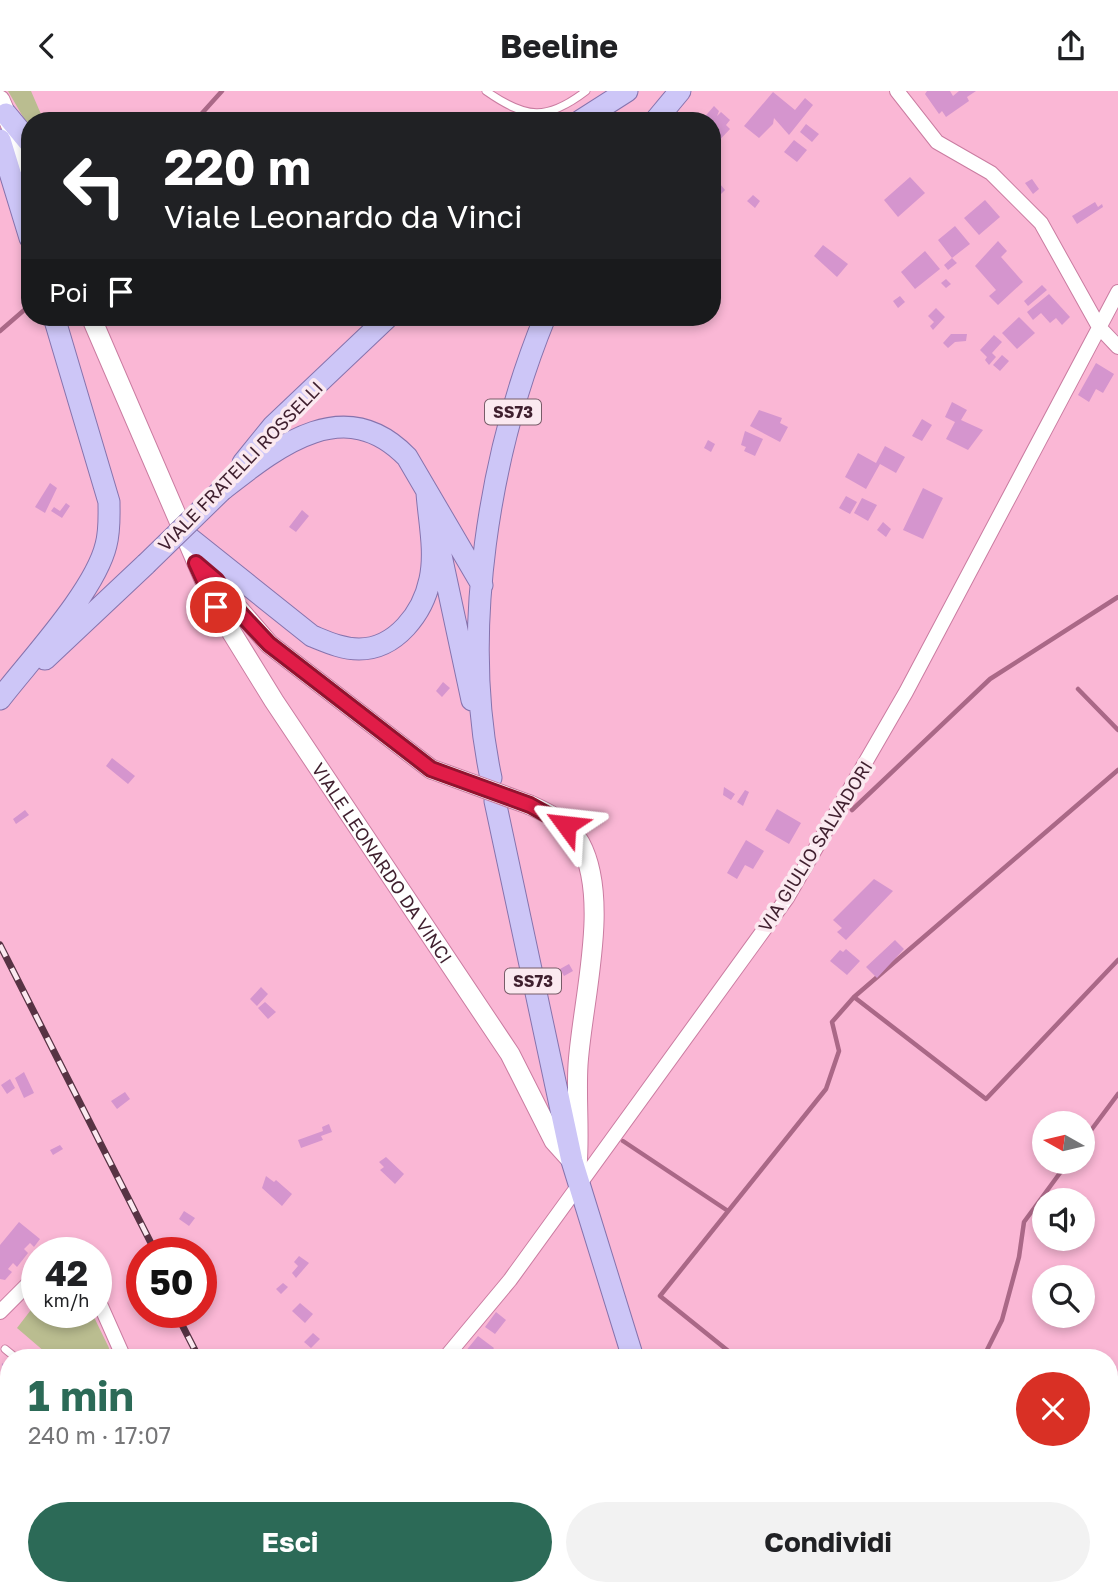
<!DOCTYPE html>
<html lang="it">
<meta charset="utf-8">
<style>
:root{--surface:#fff;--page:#f2f2f2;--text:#202124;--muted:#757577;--accent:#2c6a57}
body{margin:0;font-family:"Golos Text",sans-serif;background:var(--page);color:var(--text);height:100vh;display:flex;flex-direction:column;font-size:26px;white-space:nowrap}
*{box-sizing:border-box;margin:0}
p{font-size:23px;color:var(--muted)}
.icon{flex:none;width:38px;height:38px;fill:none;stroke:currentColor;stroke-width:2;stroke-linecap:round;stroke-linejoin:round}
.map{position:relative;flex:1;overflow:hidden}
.sheet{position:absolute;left:0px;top:1258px;width:1118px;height:247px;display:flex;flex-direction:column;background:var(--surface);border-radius:28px 28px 0 0;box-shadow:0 4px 10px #0003}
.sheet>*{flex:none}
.guide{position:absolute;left:21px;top:21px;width:700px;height:214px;border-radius:28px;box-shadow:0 4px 10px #0003;background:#202124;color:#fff;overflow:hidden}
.needle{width:46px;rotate:278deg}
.tools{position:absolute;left:1032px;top:1020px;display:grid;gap:14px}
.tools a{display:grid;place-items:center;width:63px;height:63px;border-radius:50%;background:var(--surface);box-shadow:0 4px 10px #0003;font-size:35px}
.speed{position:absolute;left:21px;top:1146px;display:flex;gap:14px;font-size:35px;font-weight:700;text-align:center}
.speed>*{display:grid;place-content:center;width:91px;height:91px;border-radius:50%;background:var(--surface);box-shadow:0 4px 10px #0003;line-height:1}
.speed small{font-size:18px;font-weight:400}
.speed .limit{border:10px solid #d22;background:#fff;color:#111}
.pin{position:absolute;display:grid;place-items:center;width:60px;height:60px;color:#fff;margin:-30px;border:4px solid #fff;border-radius:50%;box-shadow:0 2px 7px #0007}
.me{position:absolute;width:77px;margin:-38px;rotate:300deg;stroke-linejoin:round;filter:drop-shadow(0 0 5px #0008)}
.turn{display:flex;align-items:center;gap:24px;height:147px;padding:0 28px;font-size:32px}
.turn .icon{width:91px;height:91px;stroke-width:2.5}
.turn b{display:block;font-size:49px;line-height:60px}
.then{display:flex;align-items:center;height:66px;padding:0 28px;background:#0003;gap:14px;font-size:26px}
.round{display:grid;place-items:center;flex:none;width:74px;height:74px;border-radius:37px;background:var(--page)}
.summary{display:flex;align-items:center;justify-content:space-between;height:119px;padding:0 28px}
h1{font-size:42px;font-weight:700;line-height:52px;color:var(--accent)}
.button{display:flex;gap:14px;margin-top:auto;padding:14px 28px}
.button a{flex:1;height:80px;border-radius:42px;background:var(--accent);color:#fff;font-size:28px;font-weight:700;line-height:80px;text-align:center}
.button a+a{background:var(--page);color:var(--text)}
header{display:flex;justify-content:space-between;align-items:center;height:91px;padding:0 28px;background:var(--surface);font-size:32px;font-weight:700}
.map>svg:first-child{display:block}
.green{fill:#babd90}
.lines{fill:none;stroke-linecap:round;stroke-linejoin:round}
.stream{stroke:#aa6887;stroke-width:4.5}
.building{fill:#d595ce}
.lane-casing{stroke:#ca7ca1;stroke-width:9}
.street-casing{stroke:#ca7ca1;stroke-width:16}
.secondary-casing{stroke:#ca7ca1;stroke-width:21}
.primary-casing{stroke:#8673ad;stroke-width:23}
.lane{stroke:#fff;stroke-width:7}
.street{stroke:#fff;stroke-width:14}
.secondary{stroke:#fff;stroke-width:19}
.primary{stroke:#cdc6f7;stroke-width:21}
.rail-casing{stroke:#573344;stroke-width:7}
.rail{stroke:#fbe9f0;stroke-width:4.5;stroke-dasharray:13;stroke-linecap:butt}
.secondary-bridge-casing{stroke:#ca7ca1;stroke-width:21;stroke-linecap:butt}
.primary-bridge-casing{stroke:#8673ad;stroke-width:23;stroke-linecap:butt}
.secondary-bridge{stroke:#fff;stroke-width:19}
.primary-bridge{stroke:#cdc6f7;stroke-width:21}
.route-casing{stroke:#92132f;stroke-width:18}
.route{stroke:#e11d48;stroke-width:12}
.labels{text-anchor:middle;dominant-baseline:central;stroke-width:7;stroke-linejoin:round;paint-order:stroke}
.shield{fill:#fbe9f0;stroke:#775c68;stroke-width:2}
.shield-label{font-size:16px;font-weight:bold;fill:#3f1f2e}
.street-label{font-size:18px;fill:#3f1f2e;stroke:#fbe9f0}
</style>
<header><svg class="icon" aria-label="back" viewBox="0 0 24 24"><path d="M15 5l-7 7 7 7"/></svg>Beeline<svg class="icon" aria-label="share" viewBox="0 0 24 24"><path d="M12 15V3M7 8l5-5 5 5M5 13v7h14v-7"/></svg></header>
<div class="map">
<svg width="1118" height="1504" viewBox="0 0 1118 1504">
<rect width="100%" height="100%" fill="#fab7d5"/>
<path class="green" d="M8,0H31L44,30H30V38Z
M37,1211V1222H92L109,1257V1267H52L17,1237Z"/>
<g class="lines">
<path class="stream" d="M195,30L222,0
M0,240L30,214
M1078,598L1118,639
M852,719L990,588L1118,506
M854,906L986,1008L1118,869
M623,1050L728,1120
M1083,1050L1118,1003
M737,1267L660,1205L826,998L839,960L832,931L854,906L1118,679
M983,1267L1002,1229L1019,1166L1024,1131L1068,1071
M810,1496L819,1504
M859,1504L865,1496"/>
</g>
<path class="building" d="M927,0H950L953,5L959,0H976L967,6L969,10L946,26L942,20L939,23L925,3Z
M773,1L795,19L805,7L813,14L789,44L774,27L773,33L759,47L744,35Z
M714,15L719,20L717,25L721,21L730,29L726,34L730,38L712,57V30H701Z
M806,33L819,43L812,51L800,41Z
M794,49L807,59L797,71L784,61Z
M910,86L925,102L898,126L884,109Z
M1032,88L1039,98L1033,103L1025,92Z
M720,93L725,99L718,106L712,99Z
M753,104L760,110L755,117L747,110Z
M985,109L1000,126L979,144L964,127Z
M1095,111L1098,116L1102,113L1103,116L1077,133L1072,125Z
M955,135L970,153L952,167L938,149Z
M998,150L1007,160L1001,166L1023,191L998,214L989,205L996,199L975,175Z
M823,154L848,173L837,186L814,165Z
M925,160L940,178L915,198L901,181Z
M952,167L957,172L948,179L944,174Z
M946,188L951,193L946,197L941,192Z
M1042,194L1047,199L1028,215L1024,210Z
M1049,203L1070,226L1062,234L1056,227L1050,232L1041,222L1033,229L1027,221Z
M900,205L905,211L898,217L893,210Z
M936,217L945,226L933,239L930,235L934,231L928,225Z
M1019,226L1035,242L1017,258L1002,242Z
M951,243H967L966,250L955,251L948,257L943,252Z
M994,244L1002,251L992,262L996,266L989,274L985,269L987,266L980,259Z
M1002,264L1009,270L1000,280L993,274Z
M1096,272L1114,283L1103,302L1096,298L1089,311L1078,304Z
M952,311L967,319L961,329L983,339L968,359L946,348L955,331L945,326Z
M759,319L782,327L780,332L788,336L780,351L750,335Z
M922,328L932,334L922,350L912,345Z
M745,340L763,348L755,365L744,360L746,356L741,354Z
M708,349L715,353L711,361L704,357Z
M885,355L905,366L896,382L880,373L866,398L845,386L858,362L876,372Z
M50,392L57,397L45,422L35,416Z
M923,397L943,407L923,448L903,439Z
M846,405L857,411L850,423L839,417Z
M862,407L877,414L868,430L854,422Z
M66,412L70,415L62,427L51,420L54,416L60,420Z
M302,419L309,425L296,441L289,436Z
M883,431L891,438L886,446L877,439Z
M443,591L450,597L442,606L436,600Z
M112,667L135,685L128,693L106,675Z
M724,696L735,703L731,709L723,704Z
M745,699L749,701L743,715L737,711Z
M777,718L801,732L789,753L765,739Z
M25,719L29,724L16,733L13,728Z
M746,749L764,760L753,778L745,774L737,788L727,782Z
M874,788L893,800L846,849L837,841L842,837L833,829Z
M895,849L904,858L877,887L866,876Z
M846,858L860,870L847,884L830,870L840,859L843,861Z
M569,873L573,880L564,885L560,878Z
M261,896L268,903L257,915L250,908Z
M265,911L276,921L268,928L258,917Z
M24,981L34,1002L24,1007L15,987Z
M10,988L15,997L7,1003L1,994Z
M125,1001L130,1008L117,1018L111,1010Z
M329,1033L332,1041L321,1045L323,1049L301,1057L298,1049L323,1040L322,1036Z
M60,1054L63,1058L53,1064L50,1059Z
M386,1066L404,1083L395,1093L380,1079L384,1076L379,1071Z
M266,1085L274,1091L276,1089L292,1103L282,1115L262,1097Z
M184,1120L195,1127L189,1135L179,1128Z
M19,1131L40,1148L34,1156L30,1152L24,1158L28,1162L17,1176L13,1172L8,1178L12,1181L5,1189L0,1188V1154Z
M299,1165L309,1172L296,1187L292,1182L298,1175L294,1171Z
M283,1192L288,1196L281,1203L276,1198Z
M300,1212L313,1223L305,1232L292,1220Z
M496,1221L506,1229L495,1243L485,1236Z
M313,1242L320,1248L311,1257L304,1251Z
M478,1245L494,1257L486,1267H460Z
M2,1272L9,1277V1289L2,1298L9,1304V1334L0,1326Z
M0,1354L9,1361V1373L0,1384Z
M0,1466L9,1474V1486L0,1495Z
M151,1496H180L173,1504H159Z
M34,1497L42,1504H28Z"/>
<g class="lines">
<defs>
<path id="lane" d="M486,0C526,28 547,30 586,0
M5,1258L16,1267
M756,1504L765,1496"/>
<path id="street" d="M897,0L937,51L991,82L1041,132L1099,236L1118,256
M96,1204L124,1267
M0,1221L37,1184
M445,1267L510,1189L787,807L906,601L1118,201
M0,1418L9,1408
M248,1496L252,1504
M103,1504L110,1496
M271,1504L277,1496"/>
<g id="secondary">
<path d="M0,9L30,80"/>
<path id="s1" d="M91,226L216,516L274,610L510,963L554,1050L572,1070"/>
<path d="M205,479L269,553L431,678"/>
<path d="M530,714C548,722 570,733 580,752C611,809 582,910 578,974C576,1008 580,1042 577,1076"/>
</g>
<path id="primary" d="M6,23L30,52
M580,30L627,0
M655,30L680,0
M0,49L30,147
M243,372L273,335L388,226
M222,399C277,356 344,301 407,366L482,494
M183,442L312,545C327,551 342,558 359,558C396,558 423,522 430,488C436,461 429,430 427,402
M439,455L472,609
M45,568L146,473
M0,608C30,569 95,500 106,454C110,439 109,425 109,411L54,226
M491,687C460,541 489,363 545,226
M495,710L572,1070L633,1267
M716,1496L719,1504"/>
</defs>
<use href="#lane" class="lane-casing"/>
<use href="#street" class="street-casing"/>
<use href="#secondary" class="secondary-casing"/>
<use href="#primary" class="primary-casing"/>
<use href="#lane" class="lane"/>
<use href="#street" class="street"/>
<use href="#secondary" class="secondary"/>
<use href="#primary" class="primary"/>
<defs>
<path id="rail" d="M0,854L156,1162
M176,1222L199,1267
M315,1496L319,1504"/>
</defs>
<use href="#rail" class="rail-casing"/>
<use href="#rail" class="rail"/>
<defs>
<path id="secondary-bridge" d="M431,678L530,714"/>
<path id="primary-bridge" d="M146,473L222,399"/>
</defs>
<use href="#secondary-bridge" class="secondary-bridge-casing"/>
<use href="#primary-bridge" class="primary-bridge-casing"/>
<use href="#secondary-bridge" class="secondary-bridge"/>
<use href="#primary-bridge" class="primary-bridge"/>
</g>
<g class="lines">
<defs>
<path id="route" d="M216,516L196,472L216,489L240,522L269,553L431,678L530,714L566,734"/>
</defs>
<use href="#route" class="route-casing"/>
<use href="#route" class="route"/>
</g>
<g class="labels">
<g class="shield">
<rect x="485" y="308.5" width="56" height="25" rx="5"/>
<rect x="505" y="877.5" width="56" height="25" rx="5"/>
</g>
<g class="shield-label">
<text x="513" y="321">SS73</text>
<text x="533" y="890">SS73</text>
</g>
<g class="street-label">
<text transform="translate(240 375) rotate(-46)">VIALE FRATELLI ROSSELLI</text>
<text transform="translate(815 755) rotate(-58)">VIA GIULIO SALVADORI</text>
<text stroke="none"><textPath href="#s1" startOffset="621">VIALE LEONARDO DA VINCI</textPath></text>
</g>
</g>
</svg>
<div class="tools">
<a><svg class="needle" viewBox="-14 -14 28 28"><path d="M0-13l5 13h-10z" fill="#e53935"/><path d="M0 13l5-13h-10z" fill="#757577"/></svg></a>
<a><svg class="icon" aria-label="sound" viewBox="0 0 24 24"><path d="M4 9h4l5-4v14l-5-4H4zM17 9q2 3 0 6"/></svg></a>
<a><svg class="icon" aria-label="search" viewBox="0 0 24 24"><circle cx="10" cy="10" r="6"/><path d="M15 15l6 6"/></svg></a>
</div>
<div class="speed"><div>42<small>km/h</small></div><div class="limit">50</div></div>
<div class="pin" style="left:216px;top:516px;background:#d93025"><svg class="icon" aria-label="arrive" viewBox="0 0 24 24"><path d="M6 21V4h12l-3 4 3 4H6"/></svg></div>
<svg class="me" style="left:566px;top:734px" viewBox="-20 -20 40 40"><path d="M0-17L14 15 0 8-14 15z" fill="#e11d48" stroke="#fff" stroke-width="4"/></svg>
<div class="guide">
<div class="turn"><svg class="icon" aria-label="left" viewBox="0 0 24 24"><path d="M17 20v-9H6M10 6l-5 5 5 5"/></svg><div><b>220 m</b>Viale Leonardo da Vinci</div></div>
<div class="then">Poi<svg class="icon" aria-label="arrive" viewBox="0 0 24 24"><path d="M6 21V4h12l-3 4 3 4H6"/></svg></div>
</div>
<section class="sheet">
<div class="summary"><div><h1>1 min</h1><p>240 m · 17:07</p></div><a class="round" style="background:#d93025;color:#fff"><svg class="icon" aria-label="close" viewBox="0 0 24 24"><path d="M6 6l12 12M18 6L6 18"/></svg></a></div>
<div class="button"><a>Esci</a><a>Condividi</a></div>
</section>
</div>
